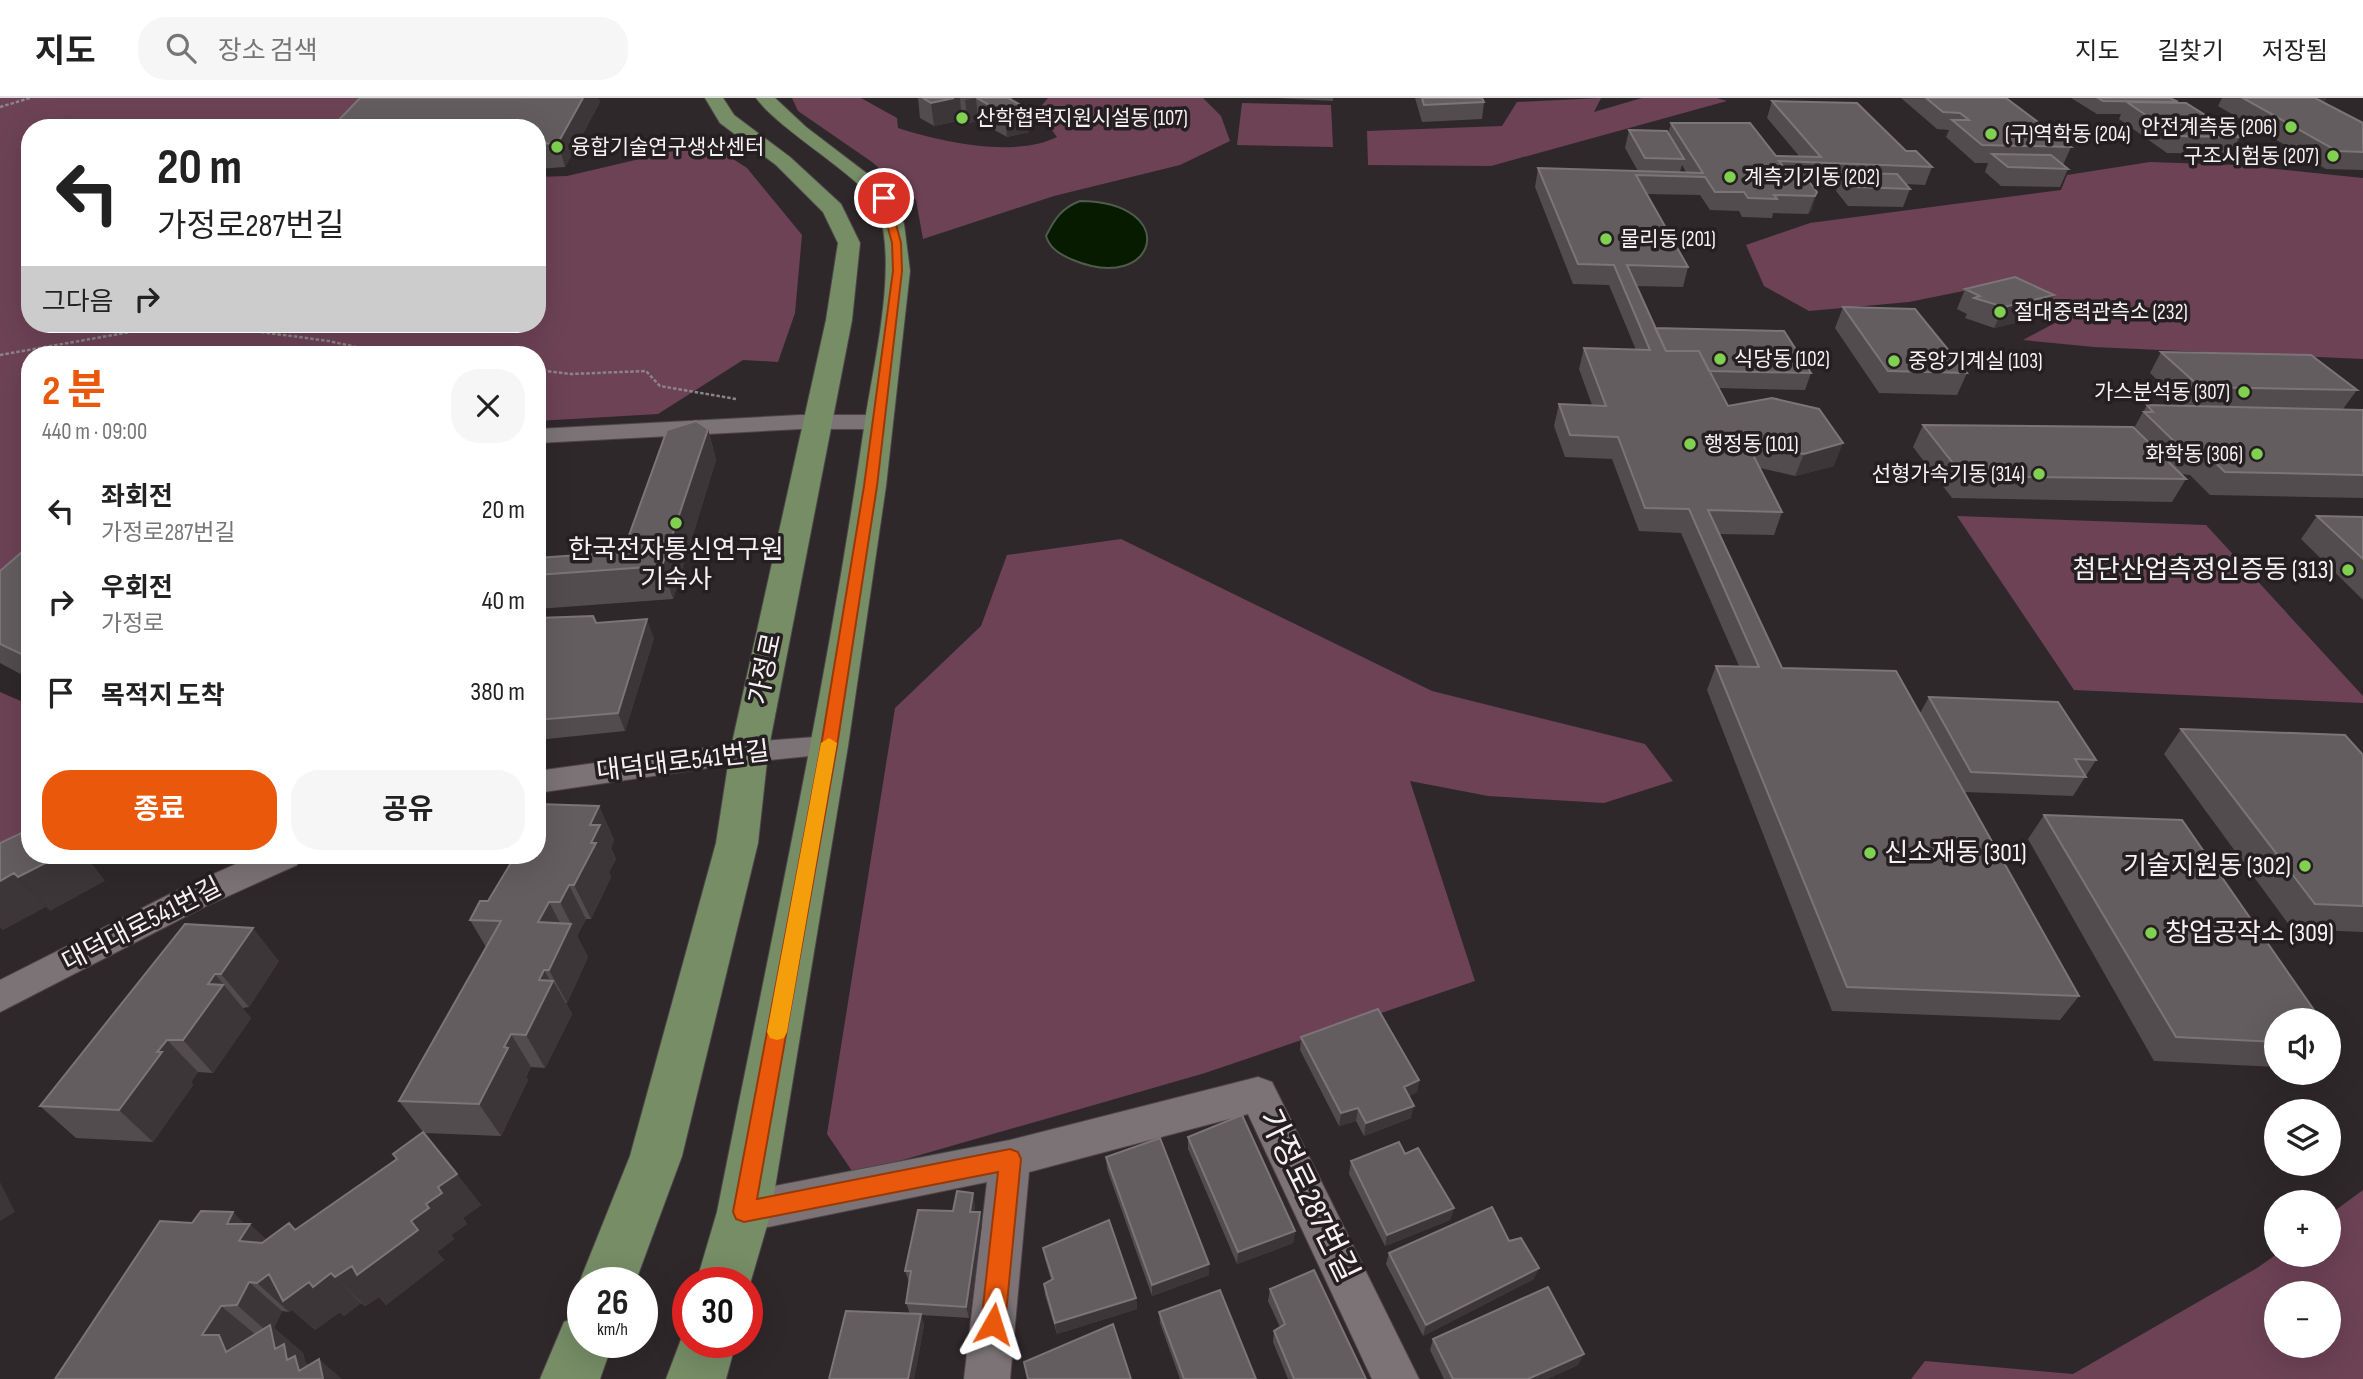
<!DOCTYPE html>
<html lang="ko">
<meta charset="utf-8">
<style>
:root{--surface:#fff;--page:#f6f6f6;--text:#222;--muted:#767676;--line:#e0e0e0;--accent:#ea580c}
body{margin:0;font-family:"Sofia Sans Condensed","Noto Sans KR",sans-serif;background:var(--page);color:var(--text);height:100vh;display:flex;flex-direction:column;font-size:26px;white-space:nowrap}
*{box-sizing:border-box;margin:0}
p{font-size:23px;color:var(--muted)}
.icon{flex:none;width:38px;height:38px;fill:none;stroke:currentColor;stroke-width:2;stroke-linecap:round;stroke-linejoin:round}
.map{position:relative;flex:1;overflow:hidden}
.panel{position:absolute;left:21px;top:248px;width:525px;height:518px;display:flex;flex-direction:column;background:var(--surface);border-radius:28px;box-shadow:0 7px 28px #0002}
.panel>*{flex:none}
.banner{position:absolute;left:21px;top:21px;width:525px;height:214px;border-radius:28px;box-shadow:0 7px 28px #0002;background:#fff;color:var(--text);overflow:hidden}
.fabs{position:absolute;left:2264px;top:910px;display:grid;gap:14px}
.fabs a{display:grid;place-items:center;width:77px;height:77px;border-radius:50%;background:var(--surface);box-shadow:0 7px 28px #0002;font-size:35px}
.speed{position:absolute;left:567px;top:1169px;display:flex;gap:14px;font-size:35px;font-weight:700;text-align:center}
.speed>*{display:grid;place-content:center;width:91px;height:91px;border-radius:50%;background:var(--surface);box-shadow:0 7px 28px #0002;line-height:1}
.speed small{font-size:18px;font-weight:400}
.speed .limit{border:10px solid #d22;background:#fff;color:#111}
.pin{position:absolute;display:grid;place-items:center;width:60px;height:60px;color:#fff;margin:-30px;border:4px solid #fff;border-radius:50%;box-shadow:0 2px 7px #0007}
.me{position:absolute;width:77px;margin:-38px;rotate:6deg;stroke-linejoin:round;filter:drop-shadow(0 0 5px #0008)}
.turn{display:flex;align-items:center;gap:24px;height:147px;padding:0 21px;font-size:32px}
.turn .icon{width:91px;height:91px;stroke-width:2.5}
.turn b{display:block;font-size:49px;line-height:60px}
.then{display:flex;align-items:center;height:66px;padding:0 21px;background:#0003;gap:14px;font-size:26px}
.round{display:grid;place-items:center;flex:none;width:74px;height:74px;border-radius:28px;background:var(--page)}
.head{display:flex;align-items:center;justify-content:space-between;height:119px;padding:0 21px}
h1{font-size:42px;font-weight:700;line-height:52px;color:var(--accent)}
.cta{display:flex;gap:14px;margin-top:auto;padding:14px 21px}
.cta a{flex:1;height:80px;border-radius:28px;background:var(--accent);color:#fff;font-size:28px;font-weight:700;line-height:80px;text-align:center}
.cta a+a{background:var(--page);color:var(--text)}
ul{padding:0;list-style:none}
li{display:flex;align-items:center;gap:21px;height:91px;padding:0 21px}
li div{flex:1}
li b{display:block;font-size:26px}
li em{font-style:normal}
header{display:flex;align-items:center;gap:42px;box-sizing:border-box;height:98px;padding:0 35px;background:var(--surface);border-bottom:2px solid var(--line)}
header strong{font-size:33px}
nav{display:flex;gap:38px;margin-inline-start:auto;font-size:24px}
.search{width:490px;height:63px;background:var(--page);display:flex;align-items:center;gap:18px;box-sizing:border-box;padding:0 24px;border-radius:28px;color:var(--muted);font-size:26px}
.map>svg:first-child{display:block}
.green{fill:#6d4255;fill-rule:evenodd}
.water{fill:#071b00;stroke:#4f5c49;stroke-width:2}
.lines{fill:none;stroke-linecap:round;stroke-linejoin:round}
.minor-casing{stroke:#4d474a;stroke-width:2}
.primary-casing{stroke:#4d474a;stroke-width:2}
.path{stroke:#8b8588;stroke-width:2.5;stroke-dasharray:3.5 2;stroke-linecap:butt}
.minor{fill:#7b7376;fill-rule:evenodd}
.primary{fill:#768d66;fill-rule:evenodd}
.wall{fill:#524c4e;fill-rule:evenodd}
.shaded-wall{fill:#3d3638}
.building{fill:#645d5f;stroke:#7b7577;stroke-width:2}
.route{fill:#ea580c;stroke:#983908;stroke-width:2}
.slow{fill:#f59e0b}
.poi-dot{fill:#80d051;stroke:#251f21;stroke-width:2.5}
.labels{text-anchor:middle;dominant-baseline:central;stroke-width:7;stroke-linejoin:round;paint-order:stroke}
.far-poi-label{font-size:21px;fill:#f6f2f4;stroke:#251f21;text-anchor:start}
.poi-label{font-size:26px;fill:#f6f2f4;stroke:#251f21;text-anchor:end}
.street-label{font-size:26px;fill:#f6f2f4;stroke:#251f21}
.near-street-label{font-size:32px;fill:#f6f2f4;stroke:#251f21}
</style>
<header>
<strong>지도</strong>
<div class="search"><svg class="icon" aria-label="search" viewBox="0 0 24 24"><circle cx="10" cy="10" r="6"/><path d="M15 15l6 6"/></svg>장소 검색</div>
<nav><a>지도</a><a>길찾기</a><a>저장됨</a></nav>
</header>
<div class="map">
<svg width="2363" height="1281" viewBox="0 0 2363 1281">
<rect width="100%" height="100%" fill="#2f282b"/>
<path class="green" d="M0,0H383L354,30H30V226H537V79L567,78L708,45L747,70L802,137L795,215L778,264L743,262L658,316L537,323V257H30V472L0,499Z
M792,0H861L897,20L898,30C941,44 1015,60 1057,39L1037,13L1048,0H1203L1221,18L1230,43L1180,67L1054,98L923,141L916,102L872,64L798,13Z
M1601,0L1594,14L1642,0H1717L1727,3L1491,68L1368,67L1367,33L1502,28L1517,4Z
M1242,5L1331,7L1333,49L1237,47Z
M2150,64L2236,67L2363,80V261L2094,249L2023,242L2066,219L1998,186L1909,204L1809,213L1764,188L1746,147L1810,125L2061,92L2067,77Z
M1957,418L2206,427L2363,598V605L2074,592Z
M1121,441L1432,593L1645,646L1673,683L1604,705L1488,698L1410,683L1475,883L1205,975L854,1076L827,1036L895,610L981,528L1007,457Z
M0,594L30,607V758L42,762L0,784Z
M2363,1092V1281H1911L1925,1263L2073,1276L2257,1170L2277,1156L2329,1157V1117ZM2329,1195V1248H2277V1195Z"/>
<path class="water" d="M1080,103C1182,104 1158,197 1073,162C1061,157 1050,151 1046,138C1055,120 1062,110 1080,103Z"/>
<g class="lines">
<defs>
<path id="minor" d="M800,317H877L888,324L877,331H800L537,345V331Z
M829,638L840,641L844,648L840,655L749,664L537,695V673L749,644Z
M254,758H301L297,767L206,808L0,914V882L182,790Z
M1258,979L1272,984L1419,1281H1372L1248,1016L1029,1074L1010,1281H964L987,1084L744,1134L729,1128L723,1114L729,1100L744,1094L1010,1042Z"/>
<path id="primary" d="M705,0H723L734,17L790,59L841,106L860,145L852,222L768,654L758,745L682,1058L635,1185H583V1194L579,1185L630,1058L716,745L730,654L826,222L838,145L823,114L776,67L720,25Z
M756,0H775L806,29L890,93L904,126L910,173L886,388L848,648L771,1114L747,1196V1185H696L717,1114C769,851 827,589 865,323C874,263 898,168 878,111C868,82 782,35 756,0Z
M583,1216V1244H613L600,1281H540L564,1224Z
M688,1223V1244H736L726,1281H666Z"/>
</defs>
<use href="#minor" class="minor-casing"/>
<use href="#primary" class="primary-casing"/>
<path class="path" d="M0,9L30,0
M0,257L153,230L208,227L329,243L391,257
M537,272L571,276L646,273L660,288L736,301"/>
<use href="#minor" class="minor"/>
<use href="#primary" class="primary"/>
</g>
<path class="wall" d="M918,0H1013L1012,2L1028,11L1029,34L1007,39L978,23L968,25L962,22L934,28L920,20Z
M1277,0H1333V3Z
M1415,0H1482L1484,4L1482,21L1422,24Z
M1901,0H2006L2071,49L2063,67L2068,71L2060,89L2001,88L1985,74L1988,65H1975L1946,39L1949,32L1937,31Z
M2071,0H2170L2178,4L2177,5L2240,39L2230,56L2167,55L2119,21L2121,16H2097Z
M2222,0H2329H2326L2324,4H2322L2363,25V72L2326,71L2218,8Z
M1772,3L1906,53L1932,69L1925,87L1906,86L1910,91L1903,109L1848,108L1836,93L1840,83L1808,82L1817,94L1811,113L1808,116L1773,115L1772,120L1742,119L1739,113L1710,112L1700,97L1647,96L1688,169L1683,189L1636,188L1655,230L1811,275L1805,292L1718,290L1728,308L1834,368L1795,378L1760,370L1782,414L1774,437L1719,436L1782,570L1920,615L1929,599L2096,662L2073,698L1964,694L2079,898L2060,922L1832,913L1707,592L1716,568H1739L1681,435L1639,433L1612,361L1565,359L1554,328L1559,306L1592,307L1579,271L1584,250L1636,252L1609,187L1573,186L1535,89L1538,70L1638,73L1625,50L1629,32L1668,36L1671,25L1776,58L1800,59L1767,20ZM1682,67L1686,74H1680Z
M600,4L565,69L537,71V30Z
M1965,191L2054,197L2044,218L1994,230L1965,220L1967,216L1957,211Z
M1843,209L1967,275L1957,297L1879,295L1835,230Z
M2161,254L2357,292L2343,311L2363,312V400L2210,397L2190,377L2181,376L2186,381L2172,404L1952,400L1913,349L1923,327L2134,330L2147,307L2185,308L2150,275Z
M708,331L716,362L673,501L537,511V460L623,454Z
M2317,418L2363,419V502L2301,441Z
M30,447V581L0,565V473Z
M537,520L654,540L625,633L537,642Z
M2181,631L2363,657V834L2292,831L2164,656Z
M599,708L614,742L611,750L616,761L609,774L611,779L591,821H586L577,838L588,859L567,905H566L572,916L545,970L531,969L526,979L528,982L501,1038L424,1035L481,1107L463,1120L467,1126L451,1137L454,1141L437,1154L444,1162L386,1207L379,1199L365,1208L361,1205L344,1218L340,1214L315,1232L292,1212L289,1214L282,1213L274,1230L303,1255L305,1264L308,1267L342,1281H55L246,1126L266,1142L296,1132L397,1061L423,1034L399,1003L486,849L470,822L488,803Z
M2044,717L2277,922V969L2154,963L2028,741Z
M185,826L279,863L249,909L243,910V911L251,920L213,975L198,974L191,984L193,987L153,1044L76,1040L40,1008Z
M2329,934L2338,947L2329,956Z
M1301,939L1419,982L1417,994L1409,998L1411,1020L1364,1038L1356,1023L1339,1028L1300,952Z
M1188,1039L1295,1133L1293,1145L1237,1166L1188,1051Z
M1405,1056L1454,1110L1450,1122L1385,1148L1349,1076L1351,1063Z
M1106,1059L1209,1166V1177L1152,1198L1107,1071Z
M975,1107L974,1114L982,1126L969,1220L921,1217L924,1227L914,1281H829L910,1216L906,1205L909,1184L905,1173L953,1113Z
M1509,1143L1534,1181L1423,1238L1386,1166L1389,1155Z
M1043,1150L1136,1200L1137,1211L1057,1236L1045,1197L1044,1186L1051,1182L1045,1161Z
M1270,1191L1366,1281H1288L1273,1244L1274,1233L1280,1229L1268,1203Z
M1159,1214L1256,1281H1180L1160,1225Z
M1433,1241L1578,1267L1547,1281H1444L1430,1252Z"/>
<path class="shaded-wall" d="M583,0H599L600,4L565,69L558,45Z
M954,0H960L962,22L934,28L931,5Z
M976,0L978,23L968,25L965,2Z
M2308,0H2326L2324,4L2305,6Z
M1028,11L1029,34L1007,39L1005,16Z
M1817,94L1811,113L1808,116L1815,98Z
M2054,197L2044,218L1994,230L2004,209Z
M708,331L716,362L673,501L662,468Z
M1843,345L1834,368L1795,378L1804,356Z
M647,521L654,540L625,633L618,615Z
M30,552V568L21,556Z
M599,708L614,742L611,750L616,761L609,774L611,779L591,821L574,787L591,745L590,727Z
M59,758H86L105,783L50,813L18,779Z
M14,775L46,809L3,832L0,830V783Z
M569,787L586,821L577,838L560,804Z
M549,804L566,836L571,826L588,859L567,905L549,872L538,824Z
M253,830L279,863L249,909L221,876Z
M544,872L552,886L553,883L572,916L545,970L526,937L539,882Z
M215,876L243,910V911L251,920L213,975L183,942L208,886Z
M511,936L531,969L526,979L528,982L501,1038L479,1006Z
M167,942L198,974L191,984L193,987L153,1044L119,1012Z
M1419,982L1417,994L1401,1001L1404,989Z
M1414,1008L1411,1020L1364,1038L1366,1025Z
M1358,1010L1356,1023L1339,1028L1341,1015Z
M457,1076L481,1107L463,1120L467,1126L451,1137L454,1141L437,1154L444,1162L386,1207L379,1199L365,1208L335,1179L411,1123L438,1089Z
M0,1084L15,1114L0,1123Z
M973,1095L975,1107L973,1125L970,1114Z
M1454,1110L1450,1122L1385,1148L1387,1137Z
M233,1114L248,1129L250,1126L282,1156L239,1143L227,1126Z
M980,1114L982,1126L969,1220L966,1209Z
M1295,1133L1293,1145L1237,1166L1238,1154Z
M1209,1166V1177L1152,1198V1187Z
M1539,1170L1534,1181L1423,1238L1426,1227Z
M331,1175L361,1205L344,1218L340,1214L315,1232L292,1212L289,1214L257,1185L269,1176L309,1184Z
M249,1184L282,1213L274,1230L303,1255L305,1264L317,1274L309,1281L287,1262L275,1251L270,1236L237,1207Z
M1136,1200L1137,1211L1057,1236L1055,1225Z
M221,1208L255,1236L260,1281L202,1237Z
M921,1216L924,1227L914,1281H908Z
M1584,1256L1578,1267L1547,1281H1528Z
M319,1261L342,1281H323Z"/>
<path class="building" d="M360,0H583L558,45L537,46V30H331Z
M923,0H954L931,5Z
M977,0H1008L1028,11L1005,16Z
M1422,0H1482L1484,4L1424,7Z
M1926,0H2006L2071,49L1982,47L1952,22H1969L1960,15L1943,14Z
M2098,0H2170L2178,4L2103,3Z
M2243,0H2315L2363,25V54L2337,53Z
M1772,3L1857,5L1906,53H1916L1932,69L1779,63L1792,80H1806L1817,94L1815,98L1774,97L1777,101L1748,100L1744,94H1715L1705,79L1636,77L1688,169L1627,167L1666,253H1699L1728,308L1772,300L1819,311L1843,345L1804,356L1746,343L1782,414L1708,412L1782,570L1896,573L2079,898L1847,889L1716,568L1759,569L1689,411L1645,410L1618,339L1570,337L1559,306L1606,308L1584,250L1650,252L1614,167L1578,166L1538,70L1703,75L1671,25H1750L1776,58L1821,59Z
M2127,4L2186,5L2240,39L2176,38Z
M1629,32L1667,33L1684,61L1645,60Z
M1992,56L2051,57L2068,71L2008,69Z
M1843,75L1897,76L1910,91L1855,89Z
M2015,179L2054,197L2004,209L1974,200L1980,198L1965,191Z
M1843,209L1915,211L1967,275L1888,273Z
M1655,230L1784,233L1811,275L1709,273L1699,253H1666Z
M2161,254L2311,257L2357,292L2200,289Z
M2147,307L2363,312V377L2225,374L2204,354H2185L2144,314H2153Z
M696,323L708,331L662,468L537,477V460L623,454L667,332Z
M1923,327L2133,329L2186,381L1963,378Z
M2317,418L2363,419V461Z
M30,447V493L28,495L30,496V552L21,556L0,546V473Z
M593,518L596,525L647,521L618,615L537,622V520Z
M1929,599L2058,604L2096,662L2075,661L2086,679L1971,674Z
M2181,631L2345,637L2363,657V808L2315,806Z
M537,706L599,708L590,727H600L591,745H596L574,787H569L560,804H549L538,824L571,826L549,872H544L539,882L553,883L526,937L511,936L504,949L508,950L479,1006L399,1003L501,823L470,822L480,803H488L515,758H537Z
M2044,717L2182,722L2321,922H2277V944L2176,939Z
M30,731V758H59L18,779L14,775L0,783V745Z
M185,826L253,830L221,876H215L208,886L223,887L183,942H167L157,954H162L119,1012L40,1008Z
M1378,911L1419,982L1404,989L1414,1008L1366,1025L1358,1010L1341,1015L1301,939Z
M2329,934L2338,947H2329Z
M1242,1017L1295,1133L1238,1154L1188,1039Z
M423,1034L457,1076L438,1089L442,1095L426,1106L429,1110L411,1123L418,1132L357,1177L352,1168L335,1179L331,1175L313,1189L309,1184L283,1203L269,1176L257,1185L249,1184L237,1207L221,1208L202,1237H219L226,1254L270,1227L275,1251L284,1246L287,1262L295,1258L299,1273L319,1261L323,1281H55L160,1123L192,1125L201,1113L233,1114L227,1126H250L239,1143L262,1145L289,1125L295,1132L397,1061L393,1056Z
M1160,1040L1209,1166L1152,1187L1106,1059Z
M1399,1044L1405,1056L1418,1050L1454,1110L1387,1137L1351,1063Z
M957,1093L973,1095L970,1114H980L966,1209L906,1205L911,1173H905L918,1112L953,1113Z
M1492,1109L1509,1143L1521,1140L1539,1170L1426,1227L1389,1155Z
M1109,1122L1136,1200L1055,1225L1044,1186L1053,1181L1043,1150Z
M1314,1172L1366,1281H1294L1274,1233L1285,1226L1270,1191Z
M1548,1189L1584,1256L1528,1281H1453L1433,1241Z
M1220,1192L1256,1281H1184L1159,1214Z
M846,1213L921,1216L908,1281H829Z
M1113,1226L1131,1281H1028L1024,1264Z"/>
<path class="route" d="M884,97L889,100L901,145L902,173L877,388L837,648L757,1101L1010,1051L1018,1054L1021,1061L1005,1226L1001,1234L993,1238L984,1234L981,1226L998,1074L744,1124L736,1121L733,1114L821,648L864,388L893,173L892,145L880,100Z"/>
<path class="slow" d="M829,640L837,645L787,934L784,940L777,942L770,940L767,934L821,645Z"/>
<g class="poi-dot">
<circle cx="962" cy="20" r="7"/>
<circle cx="2291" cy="29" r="7"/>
<circle cx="1991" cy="36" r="7"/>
<circle cx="557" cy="49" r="7"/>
<circle cx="2333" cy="58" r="7"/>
<circle cx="1730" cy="79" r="7"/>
<circle cx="1606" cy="141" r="7"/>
<circle cx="2000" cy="214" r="7"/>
<circle cx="1720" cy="261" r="7"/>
<circle cx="1894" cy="263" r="7"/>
<circle cx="2244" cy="294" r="7"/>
<circle cx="1690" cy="346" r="7"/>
<circle cx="2257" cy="356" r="7"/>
<circle cx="2039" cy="376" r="7"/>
<circle cx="676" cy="425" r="7"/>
<circle cx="2348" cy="472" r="7"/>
<circle cx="1870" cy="755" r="7"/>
<circle cx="2305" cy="768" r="7"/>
<circle cx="2151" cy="835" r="7"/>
</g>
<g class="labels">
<g class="far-poi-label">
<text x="976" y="20">산학협력지원시설동 (107)</text>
<text x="2277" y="29" text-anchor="end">안전계측동 (206)</text>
<text x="2005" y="36">(구)역학동 (204)</text>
<text x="571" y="49">융합기술연구생산센터</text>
<text x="2319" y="58" text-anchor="end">구조시험동 (207)</text>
<text x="1744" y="79">계측기기동 (202)</text>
<text x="1620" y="141">물리동 (201)</text>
<text x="2014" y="214">절대중력관측소 (232)</text>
<text x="1734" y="261">식당동 (102)</text>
<text x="1908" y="263">중앙기계실 (103)</text>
<text x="2230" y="294" text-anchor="end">가스분석동 (307)</text>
<text x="1704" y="346">행정동 (101)</text>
<text x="2243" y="356" text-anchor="end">화학동 (306)</text>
<text x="2025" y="376" text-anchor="end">선형가속기동 (314)</text>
</g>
<g class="poi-label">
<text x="676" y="452" text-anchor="middle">한국전자통신연구원<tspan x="676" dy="30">기숙사</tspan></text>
<text x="2334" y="472">첨단산업측정인증동 (313)</text>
<text x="1884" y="755" text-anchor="start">신소재동 (301)</text>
<text x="2291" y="768">기술지원동 (302)</text>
<text x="2165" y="835" text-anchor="start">창업공작소 (309)</text>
</g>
<g class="street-label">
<text transform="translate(766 571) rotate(-78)">가정로</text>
<text transform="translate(683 664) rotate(-7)">대덕대로541번길</text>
<text transform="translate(142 827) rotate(-27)">대덕대로541번길</text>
</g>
<g class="near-street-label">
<text transform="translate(1308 1098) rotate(64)">가정로287번길</text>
</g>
</g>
</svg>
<div class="fabs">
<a><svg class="icon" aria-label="sound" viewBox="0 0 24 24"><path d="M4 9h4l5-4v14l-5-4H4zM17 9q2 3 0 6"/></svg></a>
<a><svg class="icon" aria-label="layers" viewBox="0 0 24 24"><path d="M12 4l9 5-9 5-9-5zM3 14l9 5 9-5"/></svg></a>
<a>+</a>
<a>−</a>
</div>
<div class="speed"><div>26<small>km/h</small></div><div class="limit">30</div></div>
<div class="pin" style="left:884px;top:100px;background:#d93025"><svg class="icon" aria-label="arrive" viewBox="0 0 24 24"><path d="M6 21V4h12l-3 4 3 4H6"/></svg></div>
<svg class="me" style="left:993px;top:1226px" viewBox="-20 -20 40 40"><path d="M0-17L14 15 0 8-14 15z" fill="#ea580c" stroke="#fff" stroke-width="4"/></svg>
<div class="banner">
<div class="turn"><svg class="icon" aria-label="left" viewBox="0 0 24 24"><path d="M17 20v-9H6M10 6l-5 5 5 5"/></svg><div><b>20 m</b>가정로287번길</div></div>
<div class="then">그다음<svg class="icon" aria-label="right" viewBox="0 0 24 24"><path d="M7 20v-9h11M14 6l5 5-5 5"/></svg></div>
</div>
<section class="panel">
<div class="head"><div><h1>2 분</h1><p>440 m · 09:00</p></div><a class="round"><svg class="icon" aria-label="close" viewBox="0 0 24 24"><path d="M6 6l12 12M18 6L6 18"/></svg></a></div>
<ul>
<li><svg class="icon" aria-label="left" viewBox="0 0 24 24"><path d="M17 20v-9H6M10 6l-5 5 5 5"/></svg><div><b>좌회전</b><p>가정로287번길</p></div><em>20 m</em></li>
<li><svg class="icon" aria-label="right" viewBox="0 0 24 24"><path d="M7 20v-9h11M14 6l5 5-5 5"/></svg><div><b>우회전</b><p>가정로</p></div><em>40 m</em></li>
<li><svg class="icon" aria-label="arrive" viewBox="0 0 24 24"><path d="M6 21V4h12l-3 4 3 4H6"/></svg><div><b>목적지 도착</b></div><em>380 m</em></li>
</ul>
<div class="cta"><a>종료</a><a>공유</a></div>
</section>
</div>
